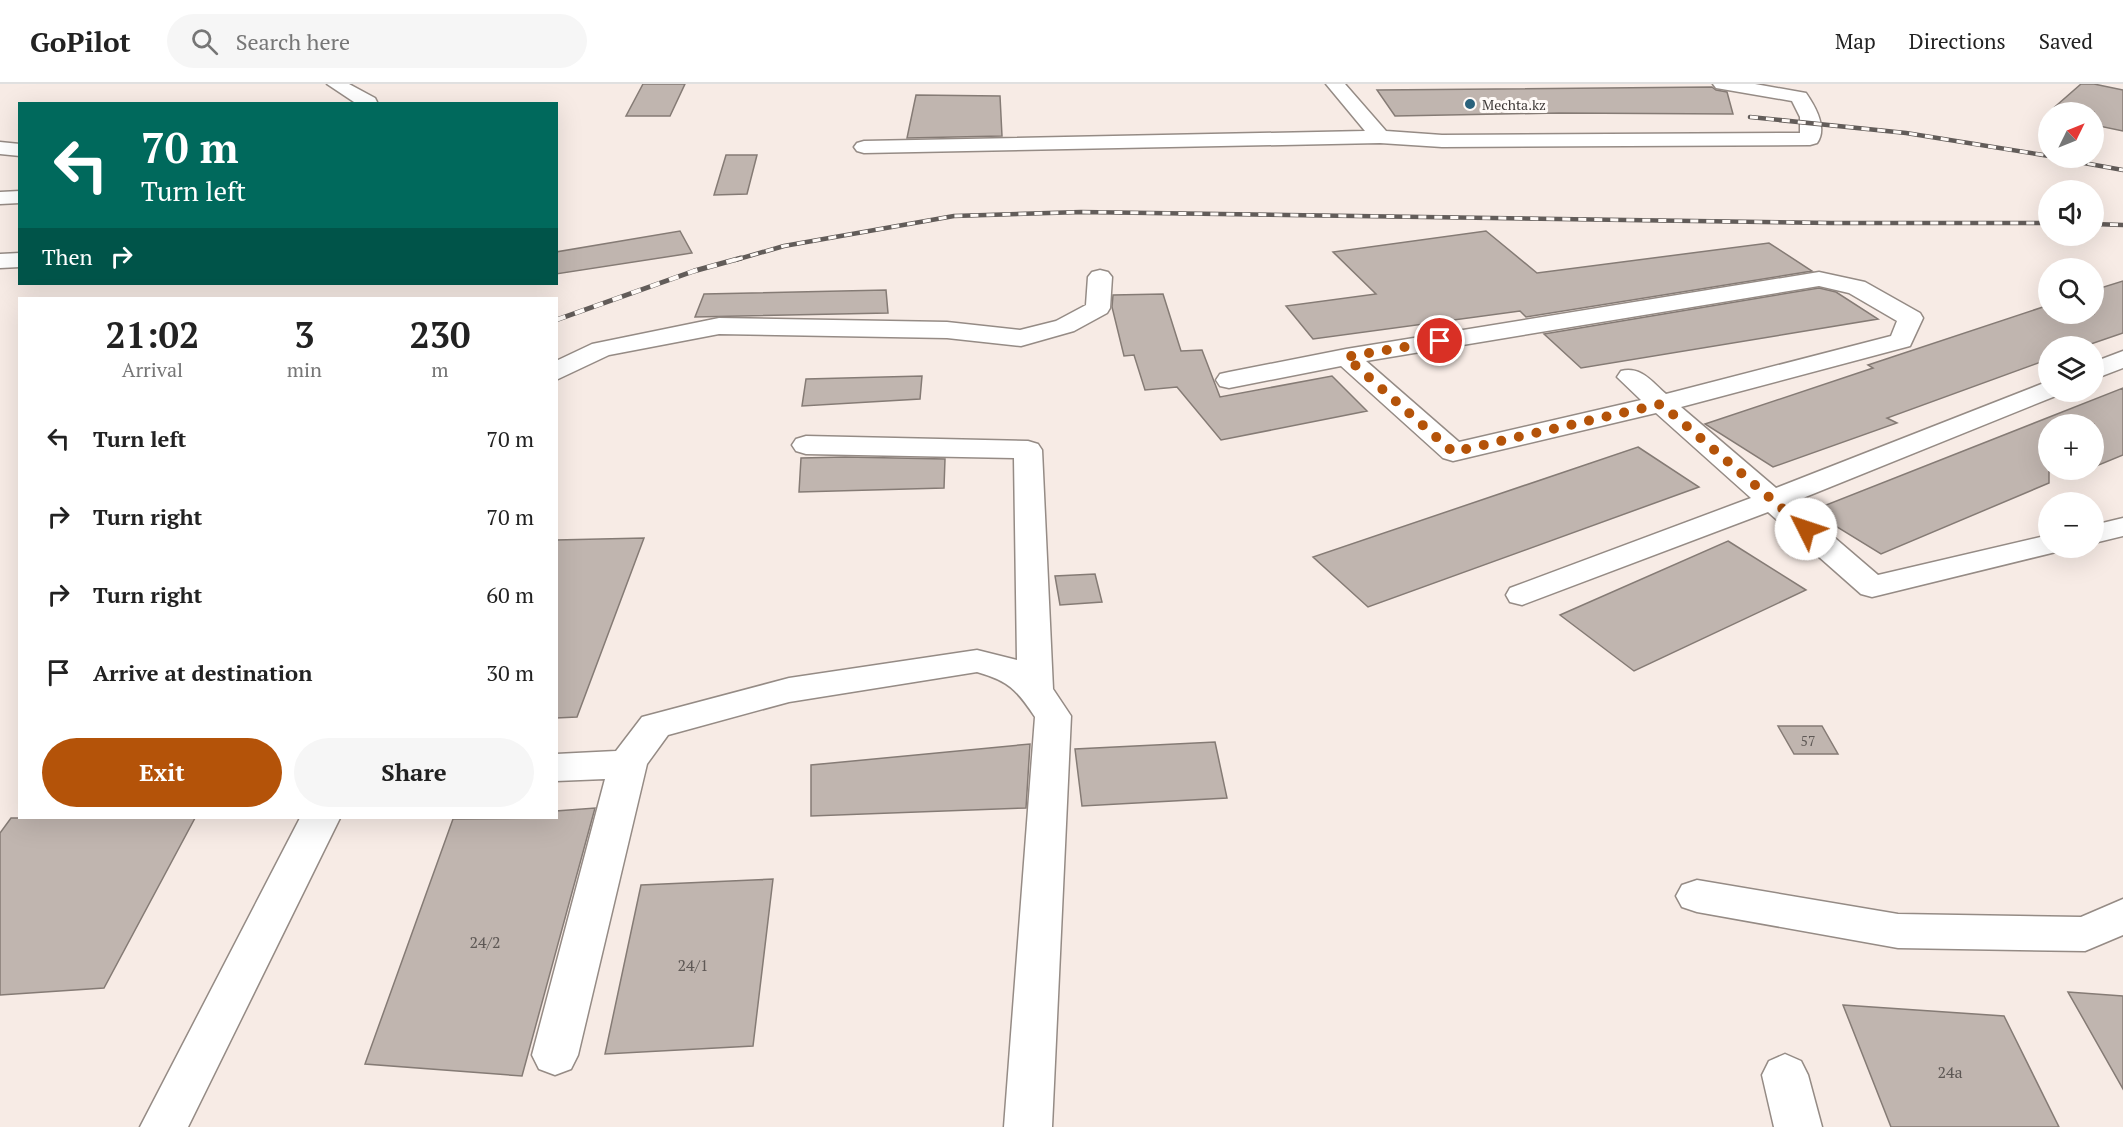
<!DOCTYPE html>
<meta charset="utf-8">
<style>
:root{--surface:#fff;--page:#f6f6f6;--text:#222;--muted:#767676;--line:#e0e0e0;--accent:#b45309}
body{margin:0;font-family:"PT Serif",serif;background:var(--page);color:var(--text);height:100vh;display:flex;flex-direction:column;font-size:22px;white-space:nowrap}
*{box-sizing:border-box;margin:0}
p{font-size:20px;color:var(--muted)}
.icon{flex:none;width:33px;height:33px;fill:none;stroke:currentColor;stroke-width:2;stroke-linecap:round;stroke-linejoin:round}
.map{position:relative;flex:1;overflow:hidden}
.panel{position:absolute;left:18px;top:213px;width:540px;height:522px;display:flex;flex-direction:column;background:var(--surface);border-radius:0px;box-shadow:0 6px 24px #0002}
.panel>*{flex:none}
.hud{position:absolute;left:18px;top:18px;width:540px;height:183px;border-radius:0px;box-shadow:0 6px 24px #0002;background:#00695c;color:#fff;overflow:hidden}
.needle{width:39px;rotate:47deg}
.controls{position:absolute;left:2038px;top:18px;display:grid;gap:12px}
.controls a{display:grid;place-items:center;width:66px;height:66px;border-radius:50%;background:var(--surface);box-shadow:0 6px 24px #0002;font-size:30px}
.pin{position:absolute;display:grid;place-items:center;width:51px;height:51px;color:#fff;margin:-26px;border:3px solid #fff;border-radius:50%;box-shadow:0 2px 6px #0007}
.me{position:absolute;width:66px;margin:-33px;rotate:311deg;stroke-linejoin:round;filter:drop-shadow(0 0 4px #0008)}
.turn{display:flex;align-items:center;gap:21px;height:126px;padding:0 24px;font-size:27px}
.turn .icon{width:78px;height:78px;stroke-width:2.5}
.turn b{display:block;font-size:42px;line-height:51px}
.then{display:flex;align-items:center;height:57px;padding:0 24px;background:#0003;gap:12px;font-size:22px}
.eta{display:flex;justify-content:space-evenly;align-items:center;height:102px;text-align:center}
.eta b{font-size:36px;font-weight:700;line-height:42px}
.button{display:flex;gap:12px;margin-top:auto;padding:12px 24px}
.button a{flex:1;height:69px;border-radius:36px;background:var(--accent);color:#fff;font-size:24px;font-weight:700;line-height:69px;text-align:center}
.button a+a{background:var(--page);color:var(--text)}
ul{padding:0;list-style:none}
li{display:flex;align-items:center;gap:18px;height:78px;padding:0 24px}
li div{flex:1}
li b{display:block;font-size:22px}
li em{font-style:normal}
header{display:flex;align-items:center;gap:36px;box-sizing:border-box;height:84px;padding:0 30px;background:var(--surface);border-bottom:2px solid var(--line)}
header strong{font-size:28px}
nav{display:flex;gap:33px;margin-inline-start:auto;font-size:21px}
.search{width:420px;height:54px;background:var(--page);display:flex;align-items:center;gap:15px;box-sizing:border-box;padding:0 21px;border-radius:33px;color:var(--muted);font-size:22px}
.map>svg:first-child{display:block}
.building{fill:#c0b5af;stroke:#857b75;stroke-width:1.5}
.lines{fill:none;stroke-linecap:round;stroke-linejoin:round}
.minor-casing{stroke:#958b85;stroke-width:3}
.minor{fill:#fff;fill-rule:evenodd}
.rail-far1-casing{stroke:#625c59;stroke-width:4.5}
.rail-casing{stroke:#625c59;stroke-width:5}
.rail-far1{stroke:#fffaf7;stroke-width:3;stroke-dasharray:8;stroke-linecap:butt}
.rail{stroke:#fffaf7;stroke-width:4;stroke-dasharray:10;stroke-linecap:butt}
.route{stroke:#b45309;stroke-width:10;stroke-dasharray:0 18}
.poi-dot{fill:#2a627c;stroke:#fffaf7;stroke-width:2}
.labels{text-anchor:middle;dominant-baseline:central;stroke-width:6;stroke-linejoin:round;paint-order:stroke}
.far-poi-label{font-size:14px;fill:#3e3937;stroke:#fffaf7;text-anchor:start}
.number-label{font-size:14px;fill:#5e5855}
.near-number-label{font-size:16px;fill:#5e5855}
</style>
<header>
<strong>GoPilot</strong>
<div class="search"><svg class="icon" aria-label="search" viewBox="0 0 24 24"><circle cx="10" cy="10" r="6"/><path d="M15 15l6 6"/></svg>Search here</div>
<nav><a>Map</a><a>Directions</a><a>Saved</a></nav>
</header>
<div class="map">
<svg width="2123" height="1043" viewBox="0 0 2123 1043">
<rect width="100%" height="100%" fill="#f7ebe5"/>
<path class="building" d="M643,0H685L670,32H626Z
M2081,0H2094L2123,6V47L2094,41V28H2049Z
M1712,3L1716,6L1727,8L1733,30L1559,29L1395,32L1377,6Z
M916,11L1000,12L1002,52L907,54Z
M726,71H757L747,110L714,111Z
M680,147L692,169L556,190V168Z
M1486,147L1537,189L1769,159L1812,187L1526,233L1520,227L1313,255L1286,222L1376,210L1333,168Z
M2123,197V249L2085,262H2049V275L1887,334L1897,339L1773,383L1705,340L1873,284L1868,281L2049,221V230H2094V206Z
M1819,204L1836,208L1878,235L1581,284L1544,250Z
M886,206L888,229L695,233L704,210Z
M1163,210L1181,267L1202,266L1220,313L1332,292L1367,327L1221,356L1177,303L1145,306L1134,271L1124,272L1112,223L1113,211Z
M922,292L920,315L802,322L806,295Z
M2123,304V371L2094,383V340H2049V399L1881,470L1811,427Z
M1638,363L1699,403L1368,523L1313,473Z
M845,373L945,375L944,404L799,408L801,374Z
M644,454L577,633L556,634V456Z
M1728,457L1806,506L1634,587L1560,531Z
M1095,490L1102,518L1060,521L1055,492Z
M1778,642H1822L1838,670H1794Z
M1215,658L1227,714L1082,722L1075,665Z
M1030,660L1026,724L811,732V681Z
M595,724L522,992L365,980L453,735L556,734V727Z
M11,734H195L104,904L0,911V749Z
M773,795L753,962L605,970L641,801Z
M2068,908L2123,912V1005Z
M1843,921L2004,932L2059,1043H1891Z"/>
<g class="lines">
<defs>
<path id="minor" d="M327,0H349L375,14L377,18L357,20Z
M1326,0H1345L1386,47L1442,51L1800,49V33L1792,17L1722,5L1716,4L1713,0H1755L1806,9C1815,22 1828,44 1817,59L1810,61L1442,63L1380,59L864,69L857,67L854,63L857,59L864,57L1365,47Z
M0,58L20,60V72L0,70Z
M20,107V119L0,120V108Z
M20,169V183L0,184V170Z
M1100,186L1108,188L1112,193L1110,224L1107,229L1074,247L1021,262L947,254L719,250L609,271L556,296V277L592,260L719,234L947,238L1020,246L1056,237L1086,221L1088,193L1092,188Z
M1819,188L1865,198L1920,229L1923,234L1910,262L1681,323L1776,404L2049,297V308H2061L2058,311L1793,418L1878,491L2049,451V464H2062L2060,467L1872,513L1861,510L1768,428L1522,521L1510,518L1506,511L1510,504L1751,414L1656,329L1453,377L1443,374L1341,282L1229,304L1220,302L1216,296L1220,290L1229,288L1346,265ZM1819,202L1849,209L1897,237L1891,252L1666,310C1652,298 1641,282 1621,287L1617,293L1641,316L1459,358L1366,277Z
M2123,267V284L2094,295V278Z
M806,352L1028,357L1038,360L1042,366L1053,605L1071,632L1052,1043H1004L1035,633C1017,606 1009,597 977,588L789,618L668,651L647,680L578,971L571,985L555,991L539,985L532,971L605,695L556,697V670L616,667L642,633L789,594L977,566L1017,576L1014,374L806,370L796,367L792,361L796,355Z
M2123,434V452L2094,459V441Z
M300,734H340L188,1043H140Z
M1697,796L1898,830L2081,833L2123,815V851L2085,867L1898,864L1697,828L1682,823L1676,812L1682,801Z
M1785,970L1801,977L1808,991L1822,1043H1774L1762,991L1769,977Z"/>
</defs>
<use href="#minor" class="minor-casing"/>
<use href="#minor" class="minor"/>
<defs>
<path id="rail-far1" d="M1750,33L1906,49L2049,72
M2056,74L2123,86
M2094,140L2123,141
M735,176L784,162L954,132L1081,128L1831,139H2049"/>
<path id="rail" d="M556,236L694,187L741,174"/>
</defs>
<use href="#rail-far1" class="rail-far1-casing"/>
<use href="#rail" class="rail-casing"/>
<use href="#rail-far1" class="rail-far1"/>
<use href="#rail" class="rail"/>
</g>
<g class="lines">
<path class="route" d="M1440,257L1346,273L1453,368L1661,320L1806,445"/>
</g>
<circle class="poi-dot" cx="1470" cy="20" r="6"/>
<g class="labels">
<g class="far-poi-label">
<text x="1482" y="20">Mechta.kz</text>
</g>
<g class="number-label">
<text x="1808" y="656">57</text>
</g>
<g class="near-number-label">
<text x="485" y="858">24/2</text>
<text x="693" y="881">24/1</text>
<text x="1950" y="988">24а</text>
</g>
</g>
</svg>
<div class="controls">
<a><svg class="needle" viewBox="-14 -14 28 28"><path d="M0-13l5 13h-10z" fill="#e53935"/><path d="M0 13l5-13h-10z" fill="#767676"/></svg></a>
<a><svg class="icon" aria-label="sound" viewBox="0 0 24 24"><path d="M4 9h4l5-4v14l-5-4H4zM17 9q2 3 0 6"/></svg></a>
<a><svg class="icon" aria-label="search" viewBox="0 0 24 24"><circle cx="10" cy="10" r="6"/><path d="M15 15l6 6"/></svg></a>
<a><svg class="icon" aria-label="layers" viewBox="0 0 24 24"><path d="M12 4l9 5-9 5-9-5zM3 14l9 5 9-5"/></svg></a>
<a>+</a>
<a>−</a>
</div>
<div class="pin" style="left:1440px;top:257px;background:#d93025"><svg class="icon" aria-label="arrive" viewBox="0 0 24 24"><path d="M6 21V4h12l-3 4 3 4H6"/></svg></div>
<svg class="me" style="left:1806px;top:445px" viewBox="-20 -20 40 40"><circle r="19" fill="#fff"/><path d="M0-13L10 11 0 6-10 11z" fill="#b45309"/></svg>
<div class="hud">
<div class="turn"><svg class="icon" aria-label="left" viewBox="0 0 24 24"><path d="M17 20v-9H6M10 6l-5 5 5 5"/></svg><div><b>70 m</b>Turn left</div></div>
<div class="then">Then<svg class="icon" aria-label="right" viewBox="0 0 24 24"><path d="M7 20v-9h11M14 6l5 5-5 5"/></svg></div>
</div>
<section class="panel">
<div class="eta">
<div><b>21:02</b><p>Arrival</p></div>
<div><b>3</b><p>min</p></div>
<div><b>230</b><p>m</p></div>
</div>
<ul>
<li><svg class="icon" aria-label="left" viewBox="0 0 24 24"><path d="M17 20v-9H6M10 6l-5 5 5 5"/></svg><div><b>Turn left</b></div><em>70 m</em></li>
<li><svg class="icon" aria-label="right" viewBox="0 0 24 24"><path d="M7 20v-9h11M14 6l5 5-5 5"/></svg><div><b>Turn right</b></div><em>70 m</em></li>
<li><svg class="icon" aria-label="right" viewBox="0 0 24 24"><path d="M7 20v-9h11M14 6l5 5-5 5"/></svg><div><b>Turn right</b></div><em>60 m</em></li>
<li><svg class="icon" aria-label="arrive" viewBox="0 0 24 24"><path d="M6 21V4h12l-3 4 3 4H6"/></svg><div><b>Arrive at destination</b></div><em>30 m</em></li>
</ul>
<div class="button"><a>Exit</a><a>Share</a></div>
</section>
</div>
